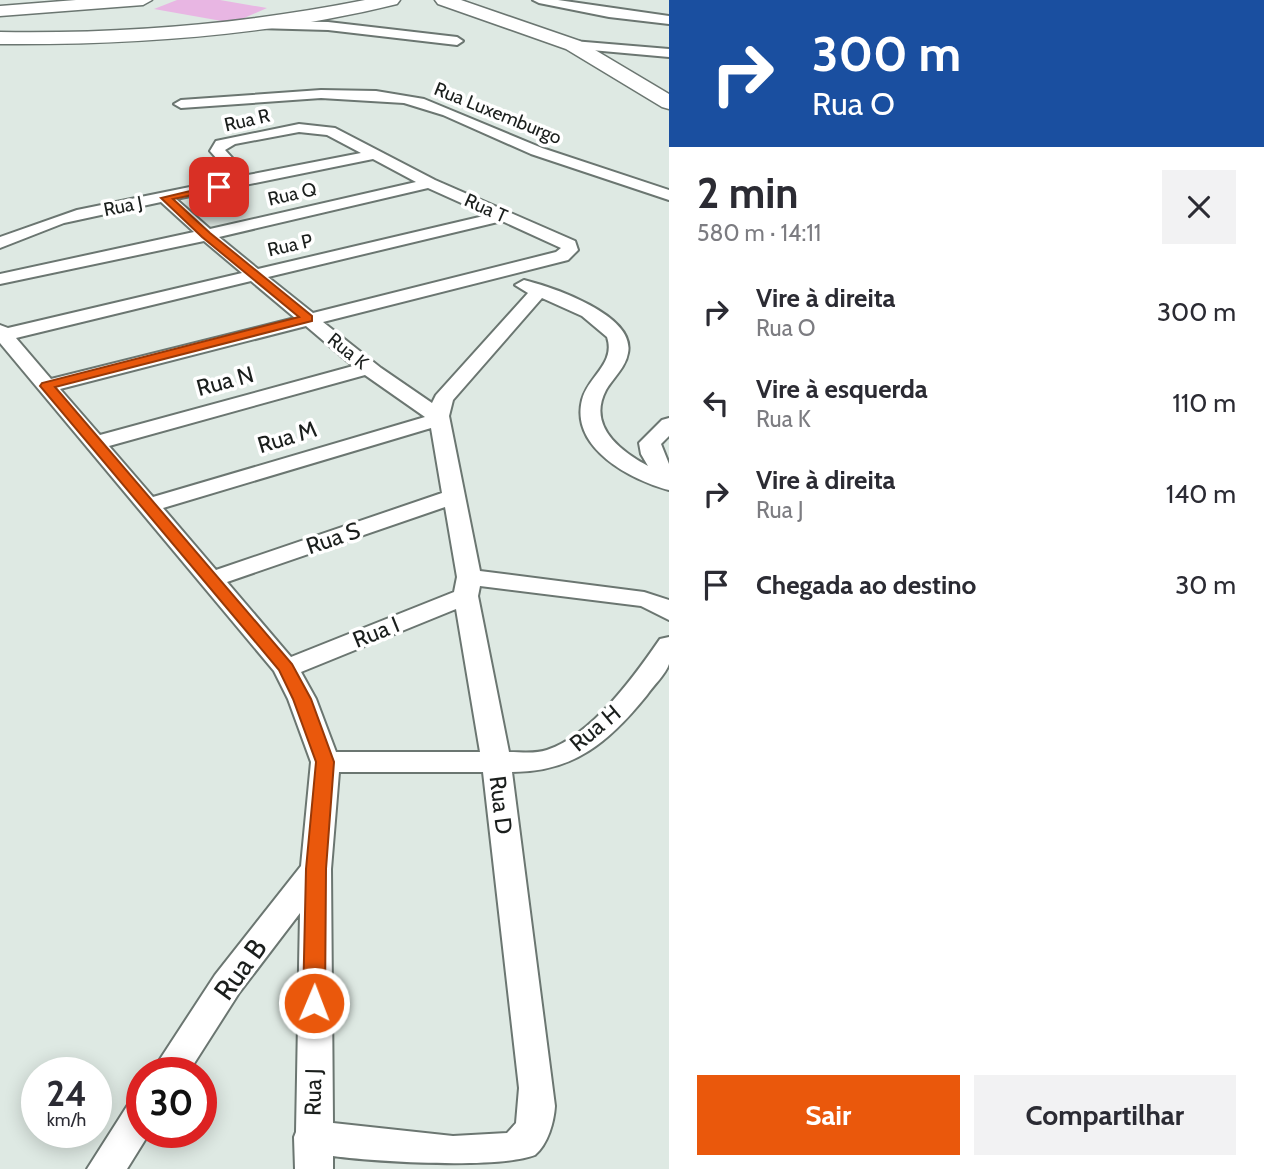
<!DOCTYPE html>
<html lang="pt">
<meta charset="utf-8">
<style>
:root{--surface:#fff;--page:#f2f2f3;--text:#2b2b33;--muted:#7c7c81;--accent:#ea580c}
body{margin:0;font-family:Cabin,sans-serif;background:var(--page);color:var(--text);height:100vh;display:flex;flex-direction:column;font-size:26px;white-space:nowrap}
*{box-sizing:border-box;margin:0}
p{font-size:23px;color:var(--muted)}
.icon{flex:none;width:38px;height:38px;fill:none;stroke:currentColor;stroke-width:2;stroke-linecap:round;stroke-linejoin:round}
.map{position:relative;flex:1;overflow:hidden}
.panel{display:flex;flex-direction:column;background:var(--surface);width:595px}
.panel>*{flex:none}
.hud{background:#1a4fa0;color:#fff;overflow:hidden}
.speed{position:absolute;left:21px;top:1057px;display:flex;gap:14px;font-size:35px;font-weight:700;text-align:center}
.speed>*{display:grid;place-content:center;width:91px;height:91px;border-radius:50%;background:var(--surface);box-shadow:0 4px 18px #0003;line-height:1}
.speed small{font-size:18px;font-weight:400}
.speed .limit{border:10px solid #d22;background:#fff;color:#111}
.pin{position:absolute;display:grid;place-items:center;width:60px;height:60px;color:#fff;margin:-30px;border-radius:14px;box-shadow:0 4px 10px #0006}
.me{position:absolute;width:77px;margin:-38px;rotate:1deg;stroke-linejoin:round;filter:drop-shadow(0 0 5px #0008)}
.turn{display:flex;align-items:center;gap:24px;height:147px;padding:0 28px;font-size:32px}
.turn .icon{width:91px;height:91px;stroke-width:2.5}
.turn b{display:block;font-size:49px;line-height:60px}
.round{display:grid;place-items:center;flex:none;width:74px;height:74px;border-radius:0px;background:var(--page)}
.summary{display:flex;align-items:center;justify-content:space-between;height:119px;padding:0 28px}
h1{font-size:42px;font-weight:700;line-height:52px}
.button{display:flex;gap:14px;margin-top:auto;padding:14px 28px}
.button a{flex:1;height:80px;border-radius:0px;background:var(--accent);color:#fff;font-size:28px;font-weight:700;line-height:80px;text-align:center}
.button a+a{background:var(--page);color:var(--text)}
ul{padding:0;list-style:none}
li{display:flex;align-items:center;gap:21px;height:91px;padding:0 28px}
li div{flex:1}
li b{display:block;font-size:26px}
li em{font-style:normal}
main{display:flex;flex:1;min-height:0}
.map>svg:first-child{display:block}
.green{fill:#e8b6e3}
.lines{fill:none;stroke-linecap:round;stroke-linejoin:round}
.street-casing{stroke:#6b7671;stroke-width:4}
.secondary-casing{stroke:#6b7671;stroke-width:3}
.street{fill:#fff;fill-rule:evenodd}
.secondary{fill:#fff;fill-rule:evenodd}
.route{fill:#ea580c;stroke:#983908;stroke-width:2}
.labels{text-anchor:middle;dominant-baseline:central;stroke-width:7;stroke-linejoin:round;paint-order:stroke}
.far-street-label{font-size:19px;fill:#1a1e1c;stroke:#fff}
.street-label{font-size:23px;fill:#1a1e1c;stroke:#fff}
.near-street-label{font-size:28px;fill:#1a1e1c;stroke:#fff}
</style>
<main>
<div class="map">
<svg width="669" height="1169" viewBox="0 0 669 1169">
<rect width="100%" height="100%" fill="#dee9e3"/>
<path class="green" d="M177,0H220L267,8L233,23L154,9Z"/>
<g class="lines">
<defs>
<path id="street" d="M533,0H558L669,16V24L609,17L539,3Z
M261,21L328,22L457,37L463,41L457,45L328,30L257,28L255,25Z
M573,41L669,49V57L569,48L567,45Z
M321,90L376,91L424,99L542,148L669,190V200L531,154L443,115L404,103L321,98L181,108L174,104L181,100Z
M299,124L335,128L435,180L575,241L578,250L568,260L323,322L381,368L432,403L436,395L528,293L515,285L524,280C552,287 636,315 628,353C626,367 613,378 606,390C587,426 620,451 648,466L641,454L639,443L662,420L669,418V436L661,444L669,464V490C631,480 570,448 582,400C588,376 616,364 607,337L582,316L542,298L453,400L449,416L480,571L644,592L669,600V620L641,606L480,586L478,596L509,752C521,752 535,754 547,750C592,735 634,677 660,639L669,637C669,645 669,657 669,664C666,674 653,686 647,695C609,742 574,772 512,772L555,1106C554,1122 548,1144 535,1155C499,1169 378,1162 333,1156V1169H295L294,1137L296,1132L300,913L239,993L188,1073H151L215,975L301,866L311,762L288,699L274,671L0,343V325L8,328L242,273L204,241L0,284V274L194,232L161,202L64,223L0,248V237L77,210L234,178L210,151L216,141ZM299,132L327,135L361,153L248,175L225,150L235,144ZM373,159L416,182L210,229L176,199ZM428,188L488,215L258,269L219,237ZM502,221L561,248L556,252L313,313L268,277ZM251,281L295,318L51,379L16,338ZM306,326L353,366L100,435L60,389ZM365,375L425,417L153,497L109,446ZM431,428L442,493L216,570L163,508ZM445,507L457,577L454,592L291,657L227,582ZM456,609L480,752H336L316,699L301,672ZM339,772H483L519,1088L516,1123L507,1133L453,1136L333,1123L331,869Z
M142,1098V1132H150L127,1169H87L129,1103Z"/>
<path id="secondary" d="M76,0H152L143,5L0,16V6Z
M365,0H400L397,4C268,36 133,45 0,44V32C123,34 245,24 365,0Z
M435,0H461L580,41L669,94V109L662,107L566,49L438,4Z"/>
</defs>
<use href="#street" class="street-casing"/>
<use href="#secondary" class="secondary-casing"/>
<use href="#street" class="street"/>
<use href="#secondary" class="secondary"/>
</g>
<path class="route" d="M219,184L224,187L222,189L173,199L210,233L312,316V321L55,387L292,664L311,699L334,762L326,869L325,1003L322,1009L314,1012L307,1009L303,1003L306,869L316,762L293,699L279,670L40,386L42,383L299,317L202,237L161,198Z"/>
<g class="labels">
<g class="far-street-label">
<text transform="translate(498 113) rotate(22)">Rua Luxemburgo</text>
<text transform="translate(247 120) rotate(-13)">Rua R</text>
<text transform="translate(292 194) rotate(-13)">Rua Q</text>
<text transform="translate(123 206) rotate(-11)">Rua J</text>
<text transform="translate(486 208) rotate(24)">Rua T</text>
<text transform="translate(290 245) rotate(-13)">Rua P</text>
<text transform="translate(348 351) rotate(39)">Rua K</text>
</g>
<g class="street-label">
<text transform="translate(225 381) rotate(-15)">Rua N</text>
<text transform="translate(287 437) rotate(-17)">Rua M</text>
<text transform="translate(333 538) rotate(-19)">Rua S</text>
<text transform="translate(376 632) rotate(-22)">Rua I</text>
<text transform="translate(595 728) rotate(-40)">Rua H</text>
<text transform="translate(501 805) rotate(83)">Rua D</text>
<text transform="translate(313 1092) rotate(-89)">Rua J</text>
</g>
<g class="near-street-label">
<text transform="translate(240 969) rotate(-54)">Rua B</text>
</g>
</g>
</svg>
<div class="speed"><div>24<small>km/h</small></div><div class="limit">30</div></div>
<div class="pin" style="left:219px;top:187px;background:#d93025"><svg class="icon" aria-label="arrive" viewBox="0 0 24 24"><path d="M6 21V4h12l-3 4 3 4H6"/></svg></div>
<svg class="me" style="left:314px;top:1003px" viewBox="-20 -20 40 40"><circle r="17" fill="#ea580c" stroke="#fff" stroke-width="3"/><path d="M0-11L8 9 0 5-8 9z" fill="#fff"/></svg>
</div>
<section class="panel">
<div class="hud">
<div class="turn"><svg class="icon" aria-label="right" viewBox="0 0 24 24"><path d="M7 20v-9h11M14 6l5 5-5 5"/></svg><div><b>300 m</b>Rua O</div></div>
</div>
<div class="summary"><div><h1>2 min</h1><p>580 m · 14:11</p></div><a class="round"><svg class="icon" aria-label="close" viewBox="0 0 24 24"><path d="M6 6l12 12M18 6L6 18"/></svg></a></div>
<ul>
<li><svg class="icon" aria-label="right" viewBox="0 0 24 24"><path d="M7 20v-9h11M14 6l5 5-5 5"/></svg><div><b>Vire à direita</b><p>Rua O</p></div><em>300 m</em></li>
<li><svg class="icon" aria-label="left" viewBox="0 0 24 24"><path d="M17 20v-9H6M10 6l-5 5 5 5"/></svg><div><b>Vire à esquerda</b><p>Rua K</p></div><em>110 m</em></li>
<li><svg class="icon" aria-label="right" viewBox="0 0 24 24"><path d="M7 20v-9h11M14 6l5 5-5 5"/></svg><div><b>Vire à direita</b><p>Rua J</p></div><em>140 m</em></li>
<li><svg class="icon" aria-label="arrive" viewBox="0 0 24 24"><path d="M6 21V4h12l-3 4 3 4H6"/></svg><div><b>Chegada ao destino</b></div><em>30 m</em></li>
</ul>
<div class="button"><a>Sair</a><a>Compartilhar</a></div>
</section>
</main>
